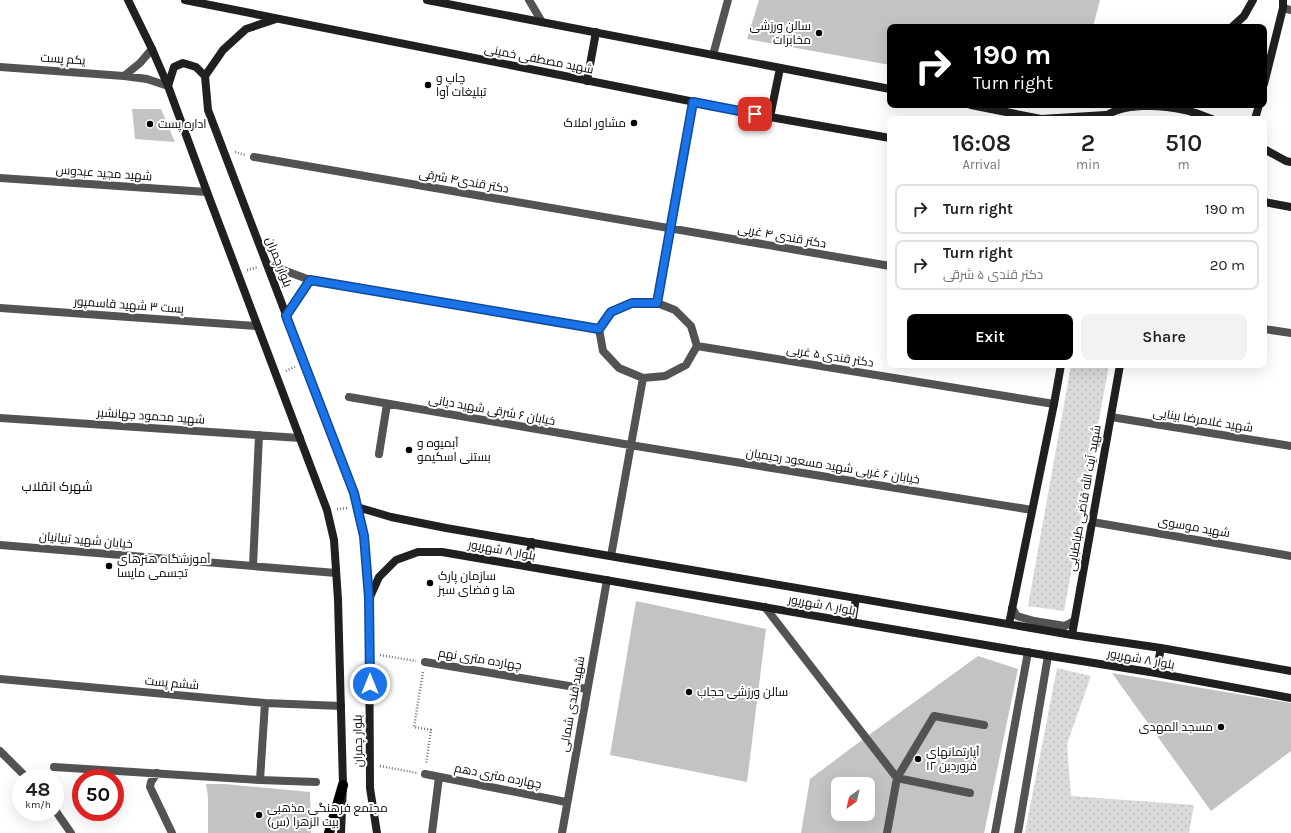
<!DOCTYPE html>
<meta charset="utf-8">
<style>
:root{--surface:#fff;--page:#f2f2f2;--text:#202124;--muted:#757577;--line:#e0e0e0;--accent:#000}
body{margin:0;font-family:Karla,Cairo,sans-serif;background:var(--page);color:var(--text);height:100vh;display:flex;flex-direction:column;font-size:15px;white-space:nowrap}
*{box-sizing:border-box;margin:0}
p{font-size:13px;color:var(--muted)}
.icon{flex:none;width:22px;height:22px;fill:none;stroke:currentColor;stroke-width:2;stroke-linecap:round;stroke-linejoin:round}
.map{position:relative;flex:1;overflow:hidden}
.details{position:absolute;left:887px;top:116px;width:380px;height:252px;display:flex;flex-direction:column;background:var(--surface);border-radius:8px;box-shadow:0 4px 16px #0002}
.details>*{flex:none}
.hud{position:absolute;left:887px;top:24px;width:380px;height:84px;border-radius:8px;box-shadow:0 4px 16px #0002;background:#000;color:#fff;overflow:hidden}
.needle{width:26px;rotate:214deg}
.tools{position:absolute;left:831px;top:777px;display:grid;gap:8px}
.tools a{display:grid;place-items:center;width:44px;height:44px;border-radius:8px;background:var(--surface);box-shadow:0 4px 16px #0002;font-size:20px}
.speed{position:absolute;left:12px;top:769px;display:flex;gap:8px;font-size:20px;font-weight:700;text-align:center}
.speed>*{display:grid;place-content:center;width:52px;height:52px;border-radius:50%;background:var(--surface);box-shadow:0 4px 16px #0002;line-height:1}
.speed small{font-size:10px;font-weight:400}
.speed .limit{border:6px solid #d22;background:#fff;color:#111}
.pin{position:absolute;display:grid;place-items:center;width:34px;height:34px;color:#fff;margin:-17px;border-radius:8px;box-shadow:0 2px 6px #0006}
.me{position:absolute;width:44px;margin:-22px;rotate:0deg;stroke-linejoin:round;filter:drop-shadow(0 0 3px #0008)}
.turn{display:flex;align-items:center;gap:14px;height:84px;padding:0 20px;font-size:18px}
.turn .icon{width:52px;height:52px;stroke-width:2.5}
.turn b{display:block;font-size:28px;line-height:34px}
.eta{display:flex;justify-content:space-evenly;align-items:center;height:68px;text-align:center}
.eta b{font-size:24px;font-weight:600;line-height:28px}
.action{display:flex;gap:8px;margin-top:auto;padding:8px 20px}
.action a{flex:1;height:46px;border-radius:8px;background:var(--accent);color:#fff;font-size:16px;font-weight:600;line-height:46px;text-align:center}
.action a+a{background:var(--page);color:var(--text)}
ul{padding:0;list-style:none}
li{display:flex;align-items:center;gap:12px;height:50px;margin:0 8px 6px;padding:0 12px;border:2px solid var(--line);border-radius:8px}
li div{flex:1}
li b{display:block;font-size:15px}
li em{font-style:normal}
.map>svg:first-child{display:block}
.park{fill:url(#park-dots)}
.building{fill:#c3c3c3;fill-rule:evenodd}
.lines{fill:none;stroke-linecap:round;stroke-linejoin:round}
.primary-casing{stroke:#dbdbdb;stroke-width:11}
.path{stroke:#757575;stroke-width:2.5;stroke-dasharray:1 2;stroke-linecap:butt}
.street{stroke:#535353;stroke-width:8}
.secondary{stroke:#202020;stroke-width:8}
.primary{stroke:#000;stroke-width:10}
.route-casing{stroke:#114b97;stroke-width:10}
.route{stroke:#1a73e8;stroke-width:7}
.poi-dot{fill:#000;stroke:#fff;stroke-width:1.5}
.labels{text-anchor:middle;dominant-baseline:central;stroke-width:4;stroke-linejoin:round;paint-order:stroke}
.poi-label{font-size:12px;fill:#000;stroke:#fff;text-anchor:start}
.street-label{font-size:12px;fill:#000;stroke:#fff}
.neighbourhood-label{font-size:13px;fill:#000;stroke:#fff}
</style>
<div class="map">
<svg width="1291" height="833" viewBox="0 0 1291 833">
<defs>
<pattern id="park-dots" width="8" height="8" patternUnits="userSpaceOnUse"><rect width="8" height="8" fill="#dadada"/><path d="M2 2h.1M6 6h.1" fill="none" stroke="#b9b9b9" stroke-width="1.8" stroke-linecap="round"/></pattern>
</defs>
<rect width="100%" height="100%" fill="#fff"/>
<path class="park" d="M1071,365H1109L1064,611L1028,606Z
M1057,668L1091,676L1067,744L1071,796L1194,805L1189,833H1025Z"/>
<path class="building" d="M759,0H1100L1093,27H890V65L747,39Z
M132,109H161L175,142L135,139Z
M636,601L766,629L747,782L610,755Z
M978,656L1018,669L984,833H801L810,779L862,740ZM838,784H868V814H838Z
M1112,673L1291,703V751L1211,811Z
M206,784H225L310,792L311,833H208V797Z"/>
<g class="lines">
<defs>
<path id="primary" d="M329,833L343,785"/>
</defs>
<use href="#primary" class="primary-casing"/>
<path class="path" d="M235,152L245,155
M247,270L258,267
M286,371L296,366
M337,509L348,508
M380,655L416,661
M423,672L414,727L431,730L426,764
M380,766L417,773"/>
<path class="street" d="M529,0L542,22
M1283,8L1291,10
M152,49L140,63L124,76L147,79L168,86
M713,55L728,0
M0,67L124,76
M254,157L890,266
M0,178L207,192
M267,264L310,280L286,316
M310,280L599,329
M631,303H657L675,310L691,326L697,346L686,365L665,376L643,378L619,368L603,351L599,329L611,312Z
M657,303L693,102
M0,308L257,326
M1264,329L1291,333
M697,346L1054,404
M349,397L630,445L1032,510
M1111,417L1291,446
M0,418L300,438
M379,454L387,404
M1092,522L1291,556
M0,545L336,573
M611,556L643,378
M253,566L259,435
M765,607L897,778L970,793
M1012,608L1017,616L1034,621L1065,626L1074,621
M425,662L587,689
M0,679L265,703L341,706
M0,751L27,778
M54,767L260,780L316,782
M157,773L151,782L150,787L172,833
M425,774L566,802
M260,780L265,703
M55,810L71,833
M432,833L439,777
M562,833L607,580
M887,833L897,778L934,716L984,725
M995,833L1028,652
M1018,833L1048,656"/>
<path class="secondary" d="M128,0L152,49L168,86L207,192L327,510L334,540L338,600L343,785L341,833
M185,0L770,117L890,138
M427,0L890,89
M276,19L246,29L223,50L205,76L208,110L354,493L364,536L369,599L370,788L377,833
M1232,27L1244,16L1253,0
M587,81L596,32
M1264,84L1283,8V0
M168,86L174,67L183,63L196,67L205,76
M971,105L1041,119L1106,115
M770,117L780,68
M1103,118C1122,102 1162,105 1185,110C1194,112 1203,116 1212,119
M1255,119L1259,105
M1264,149L1286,161L1291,162
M1264,202L1291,207
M357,507L391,517L446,528L1072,635L1161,648L1291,671
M527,566L532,542
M369,599L379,577L396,560L418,552H442L1038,654L1156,673L1291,698
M852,622L856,598
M1009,624L1054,404L1061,365
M1072,635L1120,365
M1156,673L1161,648"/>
<use href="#primary" class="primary"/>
</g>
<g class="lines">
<defs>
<path id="route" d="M370,684L369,598L364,536L354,493L286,316L310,280L599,329L611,312L632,303H657L693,102L755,114"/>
</defs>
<use href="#route" class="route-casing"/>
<use href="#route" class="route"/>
</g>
<g class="poi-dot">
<circle cx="819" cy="33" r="4"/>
<circle cx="428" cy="85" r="4"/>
<circle cx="634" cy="123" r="4"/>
<circle cx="150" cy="124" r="4"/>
<circle cx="409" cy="450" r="4"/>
<circle cx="109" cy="566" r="4"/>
<circle cx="430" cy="583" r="4"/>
<circle cx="689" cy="692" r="4"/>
<circle cx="1221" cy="727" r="4"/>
<circle cx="918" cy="759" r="4"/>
<circle cx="259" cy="815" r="4"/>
</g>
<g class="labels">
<g class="poi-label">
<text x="811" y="26" text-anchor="end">سالن ورزشی<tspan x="811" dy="14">مخابرات</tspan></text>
<text x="436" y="78">چاپ و<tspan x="436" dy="14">تبلیغات آوا</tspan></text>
<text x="626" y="123" text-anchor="end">مشاور املاک</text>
<text x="158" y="124">اداره پست</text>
<text x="417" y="443">آبمیوه و<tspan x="417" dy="14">بستنی اسکیمو</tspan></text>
<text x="117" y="559">آموزشگاه هنرهای<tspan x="117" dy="14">تجسمی مایسا</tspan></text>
<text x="438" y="576">سازمان پارک<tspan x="438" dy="14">ها و فضای سبز</tspan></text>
<text x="697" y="692">سالن ورزشی حجاب</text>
<text x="1213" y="727" text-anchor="end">مسجد المهدی</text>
<text x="926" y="752">آپارتمانهای<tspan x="926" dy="14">۱۲ فروردین</tspan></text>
<text x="267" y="808">مجتمع فرهنگی مذهبی<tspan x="267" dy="14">بیت الزهرا (س)</tspan></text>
</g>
<g class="street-label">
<text transform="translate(63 59) rotate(4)">یکم پست</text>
<text transform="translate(539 59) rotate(11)">شهید مصطفی خمینی</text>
<text transform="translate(104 173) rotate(4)">شهید مجید عبدوس</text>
<text transform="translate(464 181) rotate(10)">دکتر قندی۴ شرقی</text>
<text transform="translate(782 236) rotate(10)">دکتر قندی ۴ غربی</text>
<text transform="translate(279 262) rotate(69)">بلوار چمران</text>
<text transform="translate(129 305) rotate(4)">پست ۳ شهید قاسمپور</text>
<text transform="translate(830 356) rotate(9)">دکتر قندی ۵ غربی</text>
<text transform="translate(492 410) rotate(10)">خیابان ۶ شرقی شهید دیانی</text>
<text transform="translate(151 416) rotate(4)">شهید محمود جهانشیر</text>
<text transform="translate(1203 420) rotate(9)">شهید غلامرضا بینایی</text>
<text transform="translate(833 466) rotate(9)">خیابان ۶ غربی شهید مسعود رحیمیان</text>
<text transform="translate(1084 498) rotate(-80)">شهید آیت الله قاضی طباطبایی</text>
<text transform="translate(1194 527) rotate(10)">شهید موسوی</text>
<text transform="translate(86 540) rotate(5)">خیابان شهید تبیانیان</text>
<text transform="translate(502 550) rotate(10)">بلوار ۸ شهریور</text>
<text transform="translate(822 605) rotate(10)">بلوار ۸ شهریور</text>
<text transform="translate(480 659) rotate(9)">چهارده متری نهم</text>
<text transform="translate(1141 659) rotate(10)">بلوار ۸ شهریور</text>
<text transform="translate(172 683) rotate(5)">ششم پست</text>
<text transform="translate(572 704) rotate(-80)">شهید قندی شمالی</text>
<text transform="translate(358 741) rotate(-91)">بلوار چمران</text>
<text transform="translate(498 776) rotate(11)">چهارده متری دهم</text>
</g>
<g class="neighbourhood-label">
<text x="57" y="486">شهرک انقلاب</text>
</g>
</g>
</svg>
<div class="tools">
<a><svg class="needle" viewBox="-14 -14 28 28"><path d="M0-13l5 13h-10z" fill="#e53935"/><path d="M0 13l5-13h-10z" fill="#757577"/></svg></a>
</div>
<div class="speed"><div>48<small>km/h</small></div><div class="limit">50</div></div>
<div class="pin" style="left:755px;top:114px;background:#d93025"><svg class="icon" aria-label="arrive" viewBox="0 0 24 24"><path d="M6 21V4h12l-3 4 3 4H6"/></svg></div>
<svg class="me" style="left:370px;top:684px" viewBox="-20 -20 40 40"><circle r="17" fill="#1a73e8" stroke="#fff" stroke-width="3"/><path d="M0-11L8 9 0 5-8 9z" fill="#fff"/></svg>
<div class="hud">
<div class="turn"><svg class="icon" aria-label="right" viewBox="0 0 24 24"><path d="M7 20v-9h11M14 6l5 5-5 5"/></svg><div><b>190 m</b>Turn right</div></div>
</div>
<section class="details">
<div class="eta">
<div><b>16:08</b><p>Arrival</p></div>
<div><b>2</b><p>min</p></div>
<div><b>510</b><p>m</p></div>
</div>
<ul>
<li><svg class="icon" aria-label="right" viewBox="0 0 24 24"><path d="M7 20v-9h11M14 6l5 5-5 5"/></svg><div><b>Turn right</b></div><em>190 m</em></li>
<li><svg class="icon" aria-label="right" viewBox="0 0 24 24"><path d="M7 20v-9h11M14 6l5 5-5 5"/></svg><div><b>Turn right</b><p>دکتر قندی ۵ شرقی</p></div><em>20 m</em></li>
</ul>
<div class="action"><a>Exit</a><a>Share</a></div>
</section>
</div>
